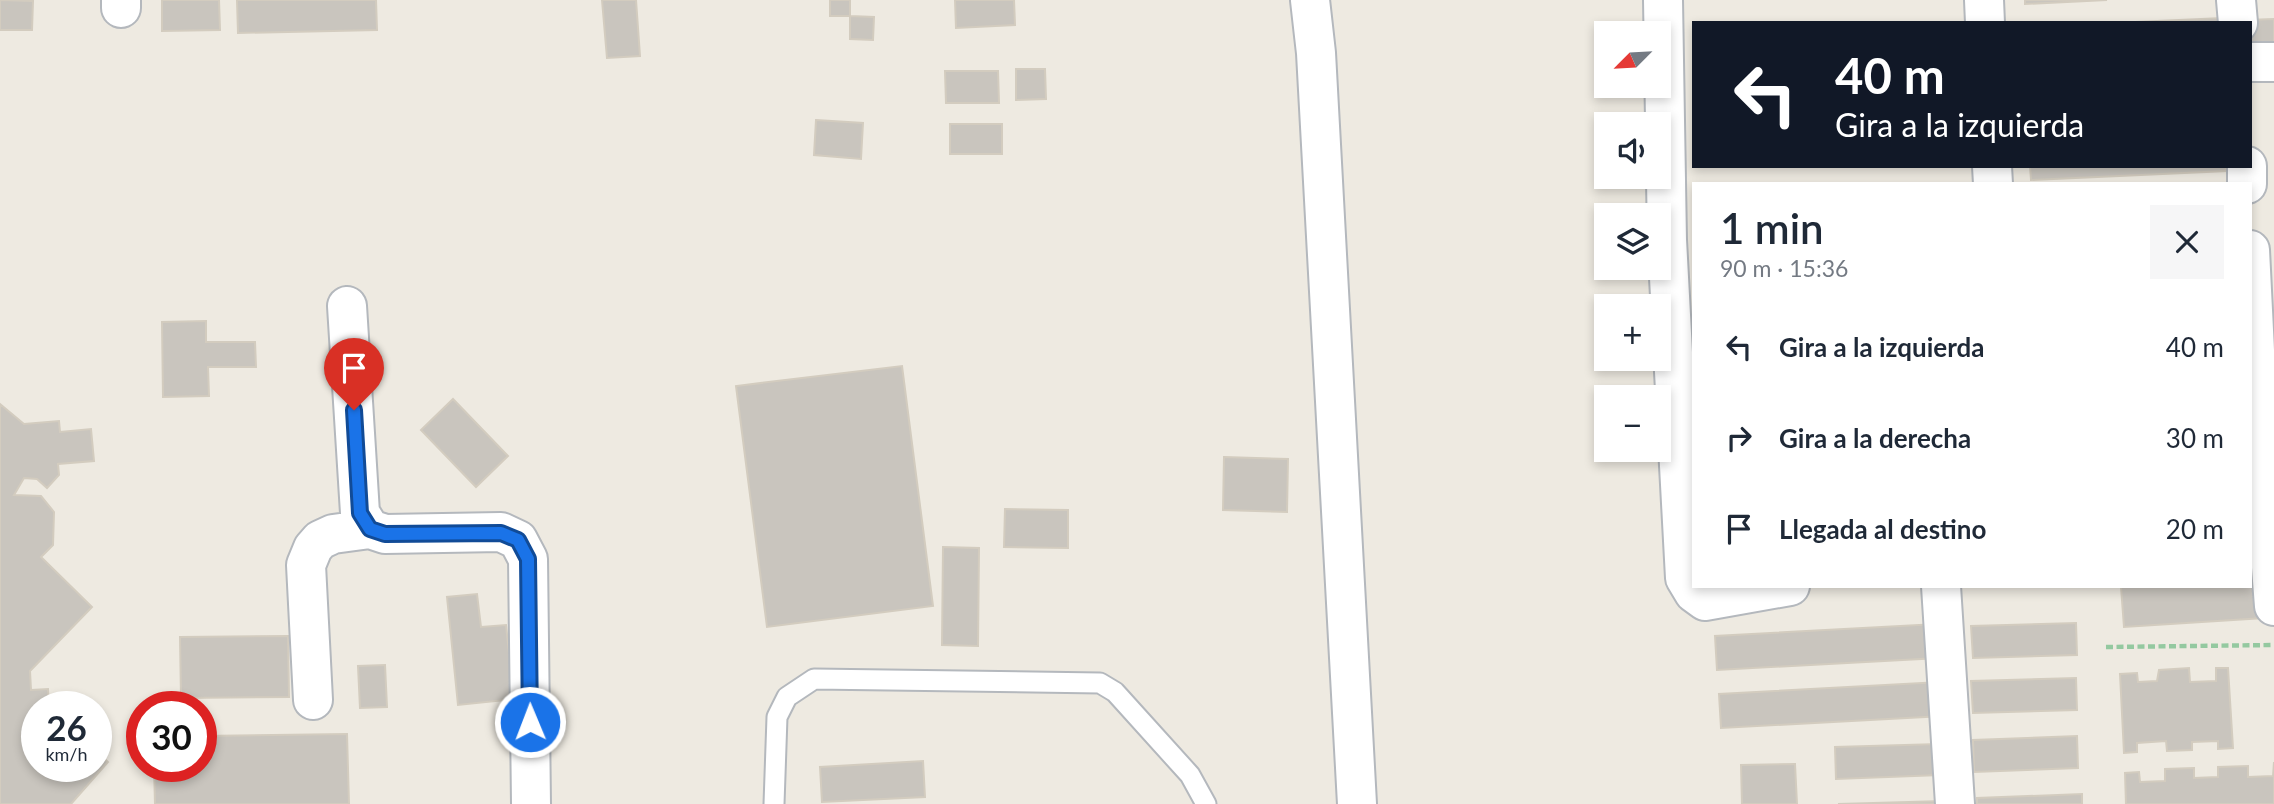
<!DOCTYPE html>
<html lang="es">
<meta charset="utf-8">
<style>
:root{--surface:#fff;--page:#f6f6f7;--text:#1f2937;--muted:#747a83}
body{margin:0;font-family:Lato,sans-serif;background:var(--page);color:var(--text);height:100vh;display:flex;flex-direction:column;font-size:26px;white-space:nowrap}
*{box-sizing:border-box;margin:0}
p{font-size:23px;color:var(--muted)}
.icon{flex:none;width:38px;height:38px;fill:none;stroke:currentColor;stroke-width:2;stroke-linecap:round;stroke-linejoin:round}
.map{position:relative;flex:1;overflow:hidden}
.side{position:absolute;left:1692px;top:182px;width:560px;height:406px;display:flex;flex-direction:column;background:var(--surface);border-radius:0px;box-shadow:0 4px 10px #0003}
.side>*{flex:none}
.banner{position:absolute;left:1692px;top:21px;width:560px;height:147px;border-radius:0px;box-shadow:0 4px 10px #0003;background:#111827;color:#fff;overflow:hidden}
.needle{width:46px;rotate:246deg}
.buttons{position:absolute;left:1594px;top:21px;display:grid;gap:14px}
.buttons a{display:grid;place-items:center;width:77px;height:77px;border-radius:0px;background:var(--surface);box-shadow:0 4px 10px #0003;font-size:35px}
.speed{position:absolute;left:21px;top:691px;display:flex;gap:14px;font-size:35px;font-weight:700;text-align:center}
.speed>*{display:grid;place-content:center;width:91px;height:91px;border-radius:50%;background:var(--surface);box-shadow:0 4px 10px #0003;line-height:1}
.speed small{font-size:18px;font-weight:400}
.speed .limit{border:10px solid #d22;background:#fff;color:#111}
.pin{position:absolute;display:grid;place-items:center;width:60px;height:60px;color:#fff;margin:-72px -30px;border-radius:50% 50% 50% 0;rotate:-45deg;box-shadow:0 0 7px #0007}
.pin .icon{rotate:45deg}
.me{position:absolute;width:77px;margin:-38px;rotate:359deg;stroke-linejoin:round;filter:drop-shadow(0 0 5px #0008)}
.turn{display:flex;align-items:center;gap:24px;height:147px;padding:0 28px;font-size:32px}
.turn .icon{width:91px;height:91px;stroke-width:2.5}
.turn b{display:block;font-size:49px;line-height:60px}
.round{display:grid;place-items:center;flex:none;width:74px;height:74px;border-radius:0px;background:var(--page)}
.headline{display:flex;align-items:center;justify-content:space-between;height:119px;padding:0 28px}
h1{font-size:42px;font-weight:600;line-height:52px}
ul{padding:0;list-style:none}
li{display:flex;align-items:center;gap:21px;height:91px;padding:0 28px}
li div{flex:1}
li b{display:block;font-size:26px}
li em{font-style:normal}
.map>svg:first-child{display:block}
.building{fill:#c9c5be;stroke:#d3ccbf;stroke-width:2}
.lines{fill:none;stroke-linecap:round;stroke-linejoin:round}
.lane-casing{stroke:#b4b8bd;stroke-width:23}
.street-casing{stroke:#b4b8bd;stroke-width:42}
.path{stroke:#94c9a0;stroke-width:4.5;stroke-dasharray:7 3.5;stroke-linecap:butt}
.lane{stroke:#fff;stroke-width:19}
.street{stroke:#fff;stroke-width:38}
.route-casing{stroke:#114b97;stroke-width:18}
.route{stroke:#1a73e8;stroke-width:12}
</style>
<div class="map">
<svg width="2274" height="804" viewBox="0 0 2274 804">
<rect width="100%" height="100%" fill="#eeeae1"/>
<path class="building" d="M0,0L33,1L32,30H0Z
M162,0H219L220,30L162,31Z
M237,0H376L377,30L238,33Z
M602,0H636L640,56L607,58Z
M830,0H850V16H830Z
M955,0H1014L1015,25L956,28Z
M2025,0H2107L2025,4Z
M850,16L874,17L873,40L850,39Z
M2222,18V23H2113Z
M2274,19V53L2250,54V23L2248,20Z
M1016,69H1045L1046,99L1016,100Z
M945,71H998L999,103H946Z
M816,120L863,123L861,159L814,155Z
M950,124H1002V154H950Z
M2030,166H2226L2227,171L2031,180Z
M206,321V342H255L256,367H208L209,396L163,397L162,322Z
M902,366L933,606L767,627L736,386Z
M453,399L508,456L476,487L421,430Z
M0,404L24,424L59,421L60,432L91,429L94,461L58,464L59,475L47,488L37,479L24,478L14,495L41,496L54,512L53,545L41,557L92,607L30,671L31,690L48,689L49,707H37V766H96V751L108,762L71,804H0Z
M1224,457L1288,459L1287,512L1223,510Z
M1005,509L1068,510V548L1004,547Z
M943,547L979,548L978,646L942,645Z
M2250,579H2262L2264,618L2124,627L2121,587L2250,586Z
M477,594L481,627L506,625L514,699L458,705L447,597Z
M2076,623L2077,655L1973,658L1971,626Z
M1937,624L1939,658L1717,670L1715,636Z
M288,636L289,697L181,698L180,637Z
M385,665L387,707L360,708L358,666Z
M2189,668L2190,682L2216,681V668H2228L2233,748L2218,749V741L2192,742V750L2167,751L2166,741L2137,743V752L2124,753L2120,674L2137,673L2138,682L2157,681L2159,670Z
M2076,678L2077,710L1973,713L1971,681Z
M1940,682L1943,716L1721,728L1719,694Z
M347,734L349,804H155L154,766H201V736Z
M2077,736L2078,768L1974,772L1973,740Z
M1939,744L1940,775L1836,779L1835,747Z
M923,761L925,797L822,802L820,767Z
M2274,762V804H2126L2125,773L2139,772L2140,782L2165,781V769L2194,768V778L2218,777V767L2248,766V777L2273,776Z
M1795,764L1797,804H1742L1741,765Z
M2082,794V804H1977V798Z
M1943,801V804H1838Z"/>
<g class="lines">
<defs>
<path id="lane" d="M774,804L777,717L787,697L814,679L1100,683L1115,692L1190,775L1206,804"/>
<path id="street" d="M1310,0L1316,53L1357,804
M1663,0L1667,240L1685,578L1694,593L1705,601L1790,586
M1984,0L1985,23
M2236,0L2238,23
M121,8V0
M2250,62H2274
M1992,166L1993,184
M2247,166V184
M2250,250L2256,371L2274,606
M347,306L360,513L370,529
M1941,586L1955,804
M313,700L306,565L313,548L320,540L333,534L370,529L385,534L501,532L518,540L528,559L531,804"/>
</defs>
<use href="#lane" class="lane-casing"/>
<use href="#street" class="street-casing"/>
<path class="path" d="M2106,647L2274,645"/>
<use href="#lane" class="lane"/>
<use href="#street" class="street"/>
</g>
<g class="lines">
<defs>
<path id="route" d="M354,410L360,513L370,529L385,534L501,533L518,540L528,559L530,722"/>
</defs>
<use href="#route" class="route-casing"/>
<use href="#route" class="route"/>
</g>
</svg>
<div class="buttons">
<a><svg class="needle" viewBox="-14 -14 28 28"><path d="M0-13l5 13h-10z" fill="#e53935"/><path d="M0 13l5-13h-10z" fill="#747a83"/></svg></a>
<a><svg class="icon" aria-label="sound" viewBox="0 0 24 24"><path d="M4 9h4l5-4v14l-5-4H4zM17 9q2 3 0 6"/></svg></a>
<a><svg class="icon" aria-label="layers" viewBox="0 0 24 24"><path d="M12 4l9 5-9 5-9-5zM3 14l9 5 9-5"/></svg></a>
<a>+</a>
<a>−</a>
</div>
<div class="speed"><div>26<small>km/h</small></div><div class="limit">30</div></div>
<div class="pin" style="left:354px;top:410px;background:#d93025"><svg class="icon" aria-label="arrive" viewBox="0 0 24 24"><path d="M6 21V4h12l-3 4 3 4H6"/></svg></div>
<svg class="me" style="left:530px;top:722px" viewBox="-20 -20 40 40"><circle r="17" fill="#1a73e8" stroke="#fff" stroke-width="3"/><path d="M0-11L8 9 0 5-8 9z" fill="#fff"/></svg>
<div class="banner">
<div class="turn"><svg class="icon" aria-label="left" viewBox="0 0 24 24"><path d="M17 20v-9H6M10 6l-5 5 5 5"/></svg><div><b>40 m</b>Gira a la izquierda</div></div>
</div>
<section class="side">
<div class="headline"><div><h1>1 min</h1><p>90 m · 15:36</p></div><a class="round"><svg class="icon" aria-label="close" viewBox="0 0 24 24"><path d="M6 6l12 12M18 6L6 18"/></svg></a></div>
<ul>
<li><svg class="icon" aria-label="left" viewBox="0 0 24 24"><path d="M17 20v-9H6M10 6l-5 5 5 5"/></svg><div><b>Gira a la izquierda</b></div><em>40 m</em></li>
<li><svg class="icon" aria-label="right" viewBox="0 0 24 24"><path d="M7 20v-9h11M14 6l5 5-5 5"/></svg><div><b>Gira a la derecha</b></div><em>30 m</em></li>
<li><svg class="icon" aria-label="arrive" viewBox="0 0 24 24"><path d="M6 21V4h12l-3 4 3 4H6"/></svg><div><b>Llegada al destino</b></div><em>20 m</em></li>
</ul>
</section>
</div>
